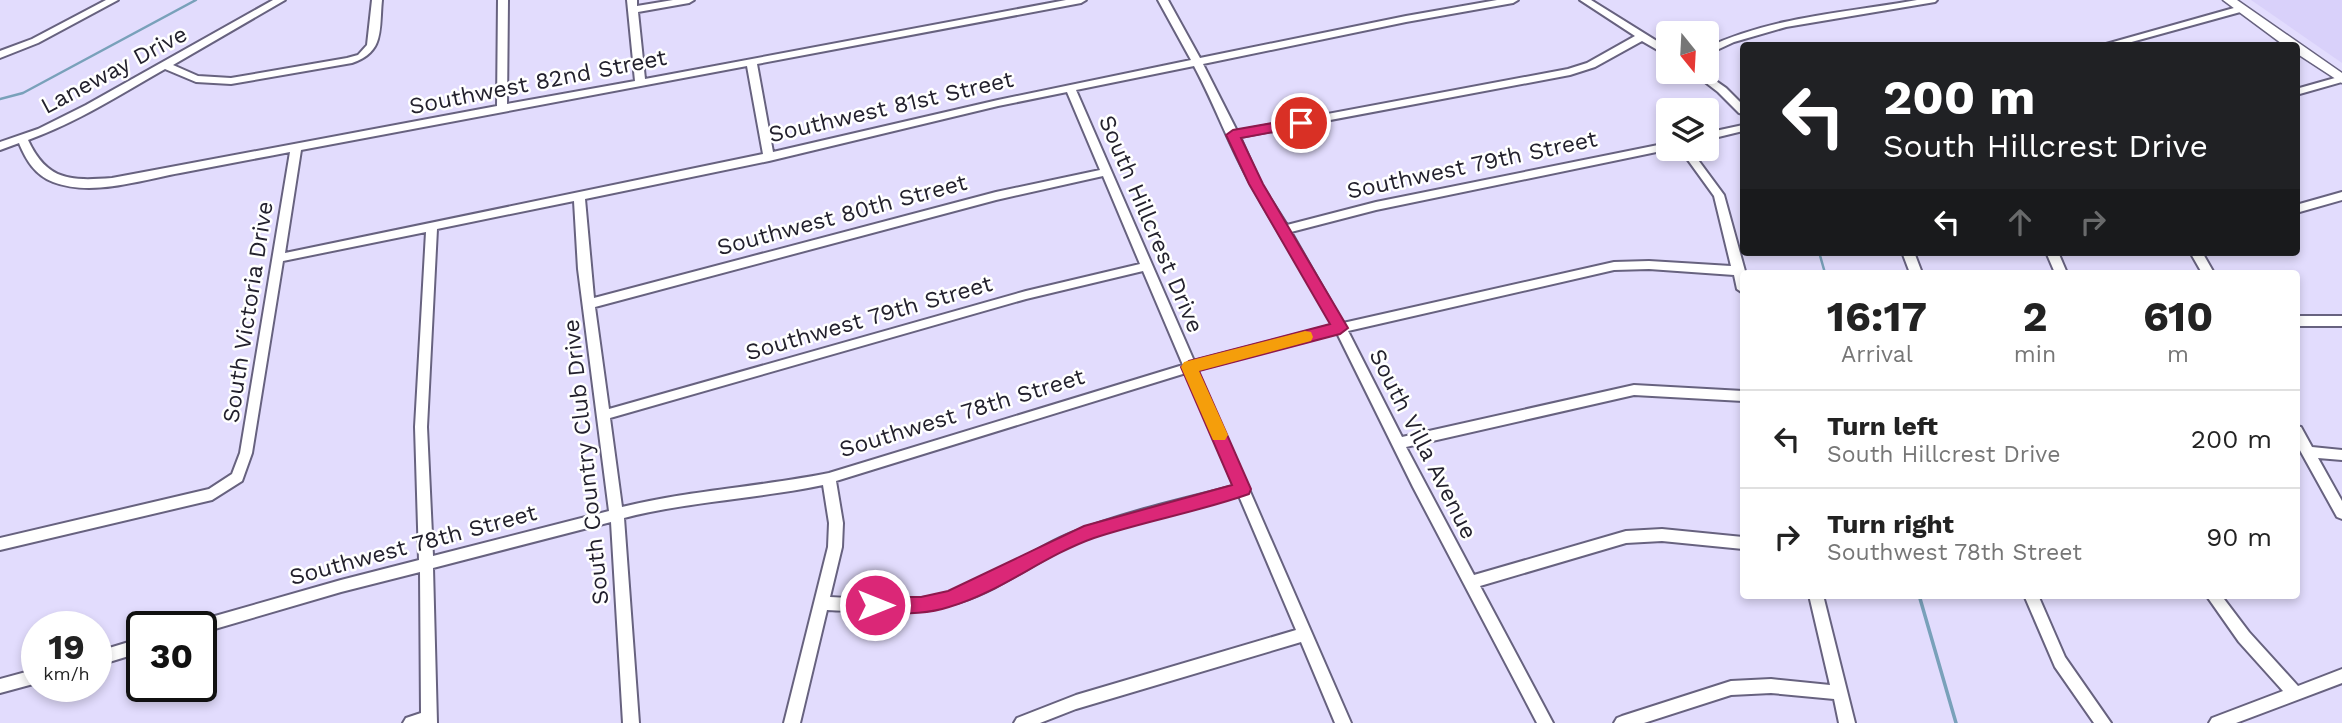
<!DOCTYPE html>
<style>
:root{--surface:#fff;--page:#f2f2f2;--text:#222;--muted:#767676;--line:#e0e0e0}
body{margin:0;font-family:"Work Sans",sans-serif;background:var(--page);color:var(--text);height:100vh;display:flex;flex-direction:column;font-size:26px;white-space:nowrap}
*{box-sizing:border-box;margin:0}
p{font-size:23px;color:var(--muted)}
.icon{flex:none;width:38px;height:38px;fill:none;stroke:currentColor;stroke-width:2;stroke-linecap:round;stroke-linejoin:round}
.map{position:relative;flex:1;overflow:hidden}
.side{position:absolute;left:1740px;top:270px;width:560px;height:329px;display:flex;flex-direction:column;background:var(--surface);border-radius:7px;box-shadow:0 4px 10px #0003}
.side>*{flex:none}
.guide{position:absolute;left:1740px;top:42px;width:560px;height:214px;border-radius:7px;box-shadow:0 4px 10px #0003;background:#202124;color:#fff;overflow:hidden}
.needle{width:46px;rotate:162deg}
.controls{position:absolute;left:1656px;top:21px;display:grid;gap:14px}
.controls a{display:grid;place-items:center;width:63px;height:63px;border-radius:7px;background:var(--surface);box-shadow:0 4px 10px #0003;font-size:35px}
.speed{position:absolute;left:21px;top:611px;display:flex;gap:14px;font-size:35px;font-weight:700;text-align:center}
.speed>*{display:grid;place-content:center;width:91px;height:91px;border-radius:50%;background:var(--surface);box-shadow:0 4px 10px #0003;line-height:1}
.speed small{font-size:18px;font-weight:400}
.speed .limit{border:4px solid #111;border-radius:10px;background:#fff;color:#111}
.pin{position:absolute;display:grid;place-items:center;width:60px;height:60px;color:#fff;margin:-30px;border:4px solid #fff;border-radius:50%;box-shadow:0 2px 7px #0007}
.me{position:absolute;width:77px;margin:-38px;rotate:90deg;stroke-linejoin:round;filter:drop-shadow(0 0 5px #0008)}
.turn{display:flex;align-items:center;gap:24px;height:147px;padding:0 28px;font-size:32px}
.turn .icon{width:91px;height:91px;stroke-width:2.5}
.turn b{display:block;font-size:49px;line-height:60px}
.lanes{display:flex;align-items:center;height:66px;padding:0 28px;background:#0003;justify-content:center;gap:35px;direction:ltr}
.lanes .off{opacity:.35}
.eta{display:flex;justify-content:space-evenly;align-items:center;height:119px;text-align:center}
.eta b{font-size:42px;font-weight:700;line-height:49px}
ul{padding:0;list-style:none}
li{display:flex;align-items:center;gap:21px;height:98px;padding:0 28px;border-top:2px solid var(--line)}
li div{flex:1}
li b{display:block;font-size:26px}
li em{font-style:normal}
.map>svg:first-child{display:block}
.built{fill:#d9d1fa}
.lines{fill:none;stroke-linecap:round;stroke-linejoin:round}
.stream-far1{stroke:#79a1ba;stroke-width:2.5}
.stream{stroke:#79a1ba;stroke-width:3.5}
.minor-casing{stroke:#67627f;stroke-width:4}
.secondary-casing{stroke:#67627f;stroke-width:3}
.minor{fill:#fff;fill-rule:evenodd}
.secondary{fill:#fff;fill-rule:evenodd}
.route{fill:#db2777;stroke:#8e194d;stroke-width:2}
.slow{fill:#f59e0b}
.labels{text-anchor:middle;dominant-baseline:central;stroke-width:5;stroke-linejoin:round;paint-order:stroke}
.street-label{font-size:23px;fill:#23212d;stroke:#fff}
</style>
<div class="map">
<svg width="2342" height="723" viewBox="0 0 2342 723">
<rect width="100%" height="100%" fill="#e2dcfd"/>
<path class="built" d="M2251,0H2342V63Z"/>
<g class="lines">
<path class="stream-far1" d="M0,99L23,93L196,0
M1819,252L1825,273"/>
<path class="stream" d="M1919,595L1956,723"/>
<defs>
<path id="minor" d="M106,0H118L38,43L0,58V51L32,39Z
M273,0H285L173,65L198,76L231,78L347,58L358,55L367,45L372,0H382C379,29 385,52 352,63L231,84L196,82L165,69C121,94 76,123 28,140C47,181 71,181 112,178L497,106L498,0H508L507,104L635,81L627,0H637V6L673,0H694L689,3L638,12L645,79L1066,0H1086L1081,3L757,64L773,152L998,100L1191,60L1158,0H1168L1200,58L1406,16L1497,0H1518L1513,3L1406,22L1203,64L1237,131L1568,69L1587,63L1635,36L1580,0H1591L1668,48V56L1642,41L1595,67L1570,75L1240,137L1261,184L1287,225L1376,202L1668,143V149H1671L1376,210L1291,232L1343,323L1614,262L1649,261L1731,266L1714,196L1680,149H1690L1724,195L1745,271L1743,273V293L1737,289L1734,275L1649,269L1614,270L1348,331L1402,437L1634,385L1743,391V401L1634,395L1406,447L1474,575L1626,531L1662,529L1743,537V549L1662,541L1626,543L1480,586L1553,723H1537L1413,487L1337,333L1197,370L1351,723H1335L1301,642L1076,709L1040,723H1014L1017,718L1076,695L1296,630L1239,496C1185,510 1130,521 1079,542C1038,559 1002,589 960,602C917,616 871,612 827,610L800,723H784L828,547L829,523L823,485C757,499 689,501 624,518L639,723H623L611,522L433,568L437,723H403L406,718L421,713L420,572L341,592L201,633V626H194L196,622L201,620L341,580L419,560L415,427L426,232L283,261L252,453L242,481L212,500L0,550V538L209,489L232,474L240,453L290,152C253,159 216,166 180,173C141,180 92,197 53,182C35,175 26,160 19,143L0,150V142L38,129L86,105ZM747,66L763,154L285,253L301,150ZM1194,66C1215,105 1230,148 1252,186C1278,233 1307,278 1333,325L1194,361L1076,90ZM1067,92L1100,170L996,192L594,298L585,199L769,161L998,106ZM1103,176L1140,264L1026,291L609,409L595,307L996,200ZM574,201L578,269L609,511L433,556L427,427L437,229ZM1143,271L1183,365L829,473C760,487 690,490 622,507L610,418L1026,299ZM1186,373L1234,486C1179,500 1124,512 1071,533C1031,549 997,578 957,591C916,604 872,599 830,597L842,547L843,523L836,481Z
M1917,0H1937L1935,2L1786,27L1734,42L1706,55V48C1773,16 1846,13 1917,0Z
M2241,6L2246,9L2244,11L2117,46H2099Z
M1692,72H1703L1726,88L1743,105V114L1739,113L1718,92Z
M2342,76V82L2296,95V89Z
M1743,125V131L1706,140V133Z
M2342,192V200L2296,213V205Z
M1902,252H1914L1922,273H1910Z
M2046,252H2058L2067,273H2055Z
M2190,252H2202L2214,273H2202Z
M2296,316H2342V326H2296Z
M2296,426L2301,427L2312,447L2342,450V460L2318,458L2342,501V519L2337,517L2296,443Z
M1809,595H1823L1855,723H1839L1834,699L1771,693L1731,695L1644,723H1614L1617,718L1622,716L1731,681L1771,679L1830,685Z
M2024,595H2038L2065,657L2111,723H2094L2055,667Z
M2206,595H2221L2249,632L2298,686L2342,669V683L2236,723H2209L2212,718L2283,691L2239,642Z
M142,638V652L96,666V652Z
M37,669V683L0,693V679Z"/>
<path id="secondary" d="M2223,0H2237L2342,73V83L2296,53V46H2285Z"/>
</defs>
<use href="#minor" class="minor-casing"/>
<use href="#secondary" class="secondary-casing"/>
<use href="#minor" class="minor"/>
<use href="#secondary" class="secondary"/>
</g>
<path class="route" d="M1301,118L1306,120V126L1241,138L1263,184L1348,328L1340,334L1199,371L1251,489L1249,494C1198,512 1145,521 1094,538C1043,556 1001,592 949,607C925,615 900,613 875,613L868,611L865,605L868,599L875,597H921L948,591L1084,526L1232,485L1181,367L1189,361L1330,324L1249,184L1226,135L1233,130Z"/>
<path class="slow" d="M1305,331L1311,332L1313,337L1311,341L1199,371L1228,435L1225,440H1213L1181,367L1184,362Z"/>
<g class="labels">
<g class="street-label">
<text transform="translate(114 70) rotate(-28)">Laneway Drive</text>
<text transform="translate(538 82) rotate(-11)">Southwest 82nd Street</text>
<text transform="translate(891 107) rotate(-13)">Southwest 81st Street</text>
<text transform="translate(1472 165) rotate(-12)">Southwest 79th Street</text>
<text transform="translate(842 215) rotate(-15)">Southwest 80th Street</text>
<text transform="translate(1151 224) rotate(67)">South Hillcrest Drive</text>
<text transform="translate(248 312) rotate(-81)">South Victoria Drive</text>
<text transform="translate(869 318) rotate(-16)">Southwest 79th Street</text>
<text transform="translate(962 413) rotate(-17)">Southwest 78th Street</text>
<text transform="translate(1423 444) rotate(63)">South Villa Avenue</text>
<text transform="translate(586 462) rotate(-96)">South Country Club Drive</text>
<text transform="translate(413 545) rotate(-15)">Southwest 78th Street</text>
</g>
</g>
</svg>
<div class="controls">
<a><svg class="needle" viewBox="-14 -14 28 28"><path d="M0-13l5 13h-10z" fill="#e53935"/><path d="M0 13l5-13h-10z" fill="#767676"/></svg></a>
<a><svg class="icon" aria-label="layers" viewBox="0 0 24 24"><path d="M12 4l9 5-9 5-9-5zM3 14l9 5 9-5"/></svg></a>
</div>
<div class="speed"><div>19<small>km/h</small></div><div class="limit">30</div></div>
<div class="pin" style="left:1301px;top:123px;background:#d93025"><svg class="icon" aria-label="arrive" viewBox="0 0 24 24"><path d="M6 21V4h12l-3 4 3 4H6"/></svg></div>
<svg class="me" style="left:875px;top:605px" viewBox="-20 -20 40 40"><circle r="17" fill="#db2777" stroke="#fff" stroke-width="3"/><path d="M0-11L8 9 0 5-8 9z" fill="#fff"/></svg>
<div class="guide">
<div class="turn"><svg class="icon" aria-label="left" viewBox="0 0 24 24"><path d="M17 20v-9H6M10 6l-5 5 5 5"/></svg><div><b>200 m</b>South Hillcrest Drive</div></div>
<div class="lanes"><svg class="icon" aria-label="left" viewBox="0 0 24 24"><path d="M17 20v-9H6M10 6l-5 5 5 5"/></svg><svg class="icon off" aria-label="ahead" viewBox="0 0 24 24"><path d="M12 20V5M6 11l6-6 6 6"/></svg><svg class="icon off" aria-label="right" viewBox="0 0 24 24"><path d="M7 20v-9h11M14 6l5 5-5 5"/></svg></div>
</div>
<section class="side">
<div class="eta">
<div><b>16:17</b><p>Arrival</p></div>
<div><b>2</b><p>min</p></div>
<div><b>610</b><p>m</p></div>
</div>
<ul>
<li><svg class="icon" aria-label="left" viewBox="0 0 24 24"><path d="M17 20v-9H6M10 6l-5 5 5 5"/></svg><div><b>Turn left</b><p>South Hillcrest Drive</p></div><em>200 m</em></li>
<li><svg class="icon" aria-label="right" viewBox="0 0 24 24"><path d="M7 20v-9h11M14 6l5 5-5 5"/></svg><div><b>Turn right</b><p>Southwest 78th Street</p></div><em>90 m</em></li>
</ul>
</section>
</div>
